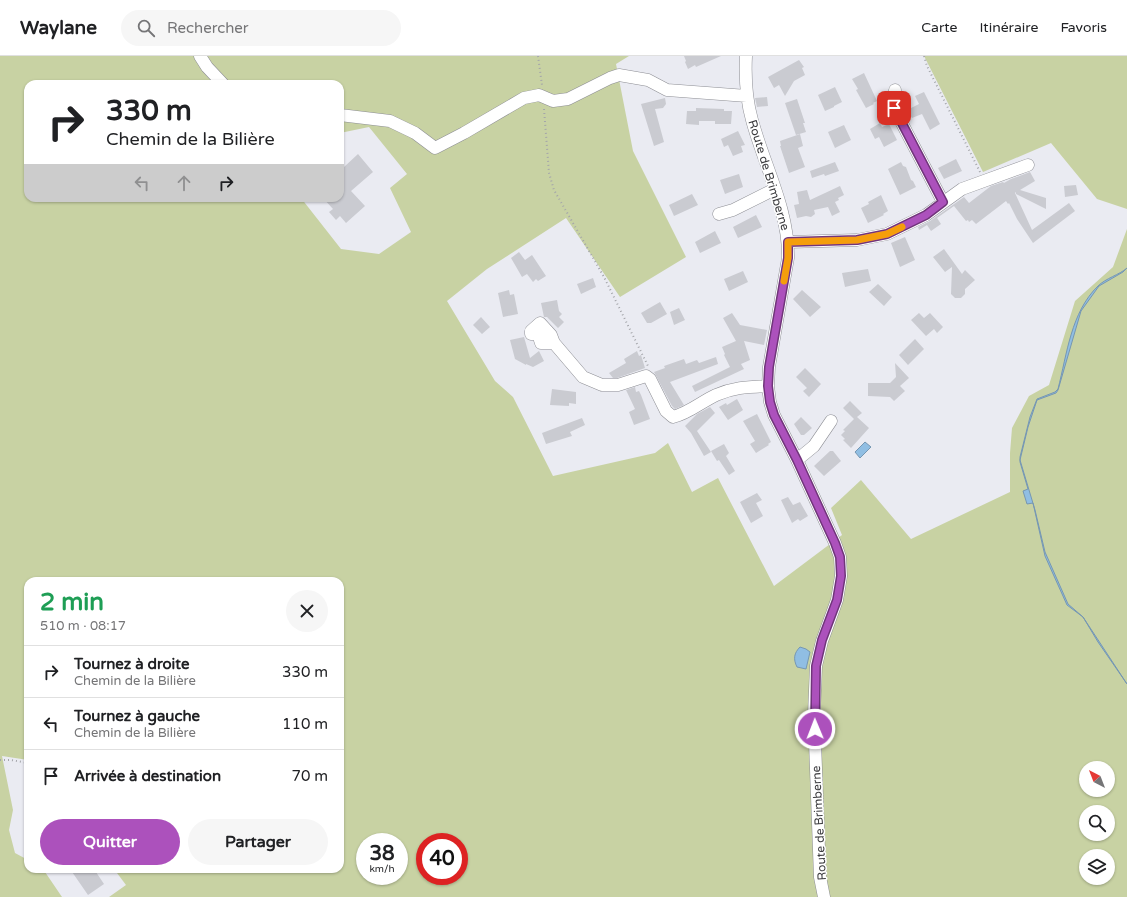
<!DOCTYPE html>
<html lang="fr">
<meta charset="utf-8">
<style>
:root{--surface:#fff;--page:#f6f6f6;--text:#202124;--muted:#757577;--line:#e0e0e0;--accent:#ac51bc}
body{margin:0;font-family:"Varela Round",sans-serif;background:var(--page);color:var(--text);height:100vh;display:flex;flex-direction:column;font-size:15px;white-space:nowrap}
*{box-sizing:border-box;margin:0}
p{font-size:13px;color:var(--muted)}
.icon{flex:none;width:22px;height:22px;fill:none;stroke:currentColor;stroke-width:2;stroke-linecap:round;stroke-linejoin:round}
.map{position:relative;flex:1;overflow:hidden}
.sheet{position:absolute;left:24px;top:521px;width:320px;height:296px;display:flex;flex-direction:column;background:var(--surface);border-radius:12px;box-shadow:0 1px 3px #0004}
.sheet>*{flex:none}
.top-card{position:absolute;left:24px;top:24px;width:320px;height:122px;border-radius:12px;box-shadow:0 1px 3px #0004;background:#fff;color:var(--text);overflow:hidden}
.needle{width:26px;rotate:318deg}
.fabs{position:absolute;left:1079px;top:705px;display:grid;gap:8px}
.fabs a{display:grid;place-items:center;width:36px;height:36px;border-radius:50%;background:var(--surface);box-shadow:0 1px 3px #0004;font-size:20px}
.speed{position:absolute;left:356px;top:777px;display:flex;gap:8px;font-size:20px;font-weight:700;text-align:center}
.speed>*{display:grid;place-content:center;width:52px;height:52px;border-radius:50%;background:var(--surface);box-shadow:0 1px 3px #0004;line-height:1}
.speed small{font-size:10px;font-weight:400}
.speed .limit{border:6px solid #d22;background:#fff;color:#111}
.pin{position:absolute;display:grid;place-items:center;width:34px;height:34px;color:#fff;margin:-17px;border-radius:8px;box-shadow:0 2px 6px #0006}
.me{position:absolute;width:44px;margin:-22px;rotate:359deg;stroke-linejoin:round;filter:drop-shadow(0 0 3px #0008)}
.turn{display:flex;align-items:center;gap:14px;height:84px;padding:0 16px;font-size:18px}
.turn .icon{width:52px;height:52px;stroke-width:2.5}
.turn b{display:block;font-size:28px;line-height:34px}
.lanes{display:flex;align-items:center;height:38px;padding:0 16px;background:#0003;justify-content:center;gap:20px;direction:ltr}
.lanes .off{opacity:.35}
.round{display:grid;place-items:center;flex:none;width:42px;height:42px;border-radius:21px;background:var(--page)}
.head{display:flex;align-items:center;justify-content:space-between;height:68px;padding:0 16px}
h1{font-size:24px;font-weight:800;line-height:30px;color:#1e9e55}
.primary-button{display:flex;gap:8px;margin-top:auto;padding:8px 16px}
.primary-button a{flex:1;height:46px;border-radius:24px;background:var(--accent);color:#fff;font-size:16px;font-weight:800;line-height:46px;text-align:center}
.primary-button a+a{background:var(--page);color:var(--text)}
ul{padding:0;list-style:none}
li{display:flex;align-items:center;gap:12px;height:52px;padding:0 16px;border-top:1px solid var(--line)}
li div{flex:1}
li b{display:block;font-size:15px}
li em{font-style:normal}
header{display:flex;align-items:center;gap:24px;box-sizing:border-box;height:56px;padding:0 20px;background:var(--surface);border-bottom:1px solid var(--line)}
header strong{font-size:19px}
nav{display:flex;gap:22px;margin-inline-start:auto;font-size:14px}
.search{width:280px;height:36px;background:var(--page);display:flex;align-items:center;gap:10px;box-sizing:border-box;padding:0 14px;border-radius:22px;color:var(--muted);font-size:15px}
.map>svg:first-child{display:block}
.green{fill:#c8d2a3;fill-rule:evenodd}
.water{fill:#90bee3;stroke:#7697b2}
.building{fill:#cacbd1}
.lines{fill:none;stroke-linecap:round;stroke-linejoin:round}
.minor-casing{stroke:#8d8e94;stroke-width:13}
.path{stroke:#a4a5aa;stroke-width:2;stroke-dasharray:1 3;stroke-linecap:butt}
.minor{stroke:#fff;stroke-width:12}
.route-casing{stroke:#70357a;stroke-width:10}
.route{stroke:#ac51bc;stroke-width:7}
.slow{stroke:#f59e0b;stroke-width:7}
.labels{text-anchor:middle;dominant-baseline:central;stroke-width:3;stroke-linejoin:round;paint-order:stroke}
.street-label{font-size:12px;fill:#3b3b3e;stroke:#fff}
</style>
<header>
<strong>Waylane</strong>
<div class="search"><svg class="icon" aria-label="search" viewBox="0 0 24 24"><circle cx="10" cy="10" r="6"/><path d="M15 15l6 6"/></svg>Rechercher</div>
<nav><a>Carte</a><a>Itinéraire</a><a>Favoris</a></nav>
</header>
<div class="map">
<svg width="1127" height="841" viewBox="0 0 1127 841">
<rect width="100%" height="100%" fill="#eaebf2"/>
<path class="green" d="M0,0H629L616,8L633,95L686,201L620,241L566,162L487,213L447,245L495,325L513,341L553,420L655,397L668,387L692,436L718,422L774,530L842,479L831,452L861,424L911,483L1010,436V397L1012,372L1029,340L1049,329L1075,245L1113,211L1127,173V841H109L126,829L114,813H340V525H28V704L2,700L13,754L9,774L15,797L28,804V813H43L62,841H0ZM28,28H340V77L369,71L407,118L390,132L411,176L379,198L341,193L301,142H28ZM1086,712H1108V734H1086ZM1086,756H1108V778H1086ZM365,786H399V820H365ZM425,786H459V820H425ZM1086,800H1108V822H1086Z
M924,0H1127V153L1097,143L1051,87L983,116Z"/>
<path class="water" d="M1127,212L1123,216L1099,230L1081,255L1058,334L1056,337L1037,344L1028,371L1020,404L1035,454L1045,496L1068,548L1083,561L1127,628L1098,586L1083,561L1067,549L1045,500L1033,447L1027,448L1023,435L1028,433L1020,406V401L1030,361L1037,343L1055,336L1058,333C1067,298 1071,256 1098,230C1106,222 1119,219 1127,212Z
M865,386L871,391L860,402L855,396Z
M800,591L806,593L810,596L806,613L797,611C793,603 794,597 800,591Z"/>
<path class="building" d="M684,0H721L696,11L695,9L688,13L685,6L686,5Z
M799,4L804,11L802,12L805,19L794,25L785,40L779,29L774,32L768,21Z
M864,17L877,45L873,47L874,48L866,52L856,34L858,33L852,23Z
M835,31L842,46L834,50V51L825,55L818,39Z
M924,36L940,68L930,74L922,58L912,62L907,54L919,48L915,40Z
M767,41L768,50L757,51L755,42Z
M665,42L666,48L663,52L655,53L664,86L654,90L641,48Z
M797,43L805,67H803L806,76L796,79L785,47Z
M696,52L724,53V55H732L731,68H715V65H699V69L686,68L687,55H696Z
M880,67L882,71L889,68L897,84L884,91L879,81L875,83L870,73Z
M844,69L851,84L835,92L828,76Z
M738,75L745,89L741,90L743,96L733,100L728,89L724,91L721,83Z
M800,78L803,90L798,92L805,111L789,117L780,90H781L780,85Z
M358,98L373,116L351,135L365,150L346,167L340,160L336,164L329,156L333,153L323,142H340V106L344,111Z
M956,103L962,115L944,123L938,112Z
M835,106L839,115L825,120L824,118L812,122L810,115Z
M901,106L903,110L906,111L911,124L913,125L916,131L900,139L888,113Z
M1030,116L1035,125L1020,134L1046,142V153L1016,138V136L1015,137L1032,174L1069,147L1075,155L1033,187L1017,163L1009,147L1008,148L1006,145L976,168L972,164L969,166L968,164L966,165L954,150L937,162L941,168L931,175L927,169L919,174L918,171L930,165L964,141L969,147L991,130L1003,126L1004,127L1011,123Z
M739,118L743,131L725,138L720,124Z
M1076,129L1078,139L1065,141L1064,130Z
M840,130L844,139L838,142L839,144L835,146L840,156L832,160L828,151L814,154L815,158L811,161L806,160L797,162L794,149L799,148L797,136L807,134L810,144Z
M692,138L698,149L674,160L669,149Z
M881,139L888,155L883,158L884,159L868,167L861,152L869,148L868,146Z
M756,159L762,171L738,182L733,171Z
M715,175L721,187L700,197L695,186Z
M905,181L915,204L900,211L891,187Z
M944,193L962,218L965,214L975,224L965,233V238L961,242H955L951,238L952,211L945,216L933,201Z
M519,196L525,204L532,199L546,220L538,225L536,223L533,226L527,218L522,221L511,202Z
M868,213L871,225L845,231L842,217Z
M743,215L748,226L729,235L724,223Z
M593,222L596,231L581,238L577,228Z
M878,228L892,241L884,250L869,236Z
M509,234L510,239L514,238L518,258L503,261L498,237Z
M802,234L821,251L810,261L793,243Z
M557,244L559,255L562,258L559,261L564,266L558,272L547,261H544L541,247Z
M660,246L667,258L651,267H647L641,257Z
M679,252L685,264L674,269L670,256Z
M732,257L740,269L767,274L764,289L744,285L750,304L741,308L744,313L695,336L692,330L730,311L724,299L725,298L722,291L736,285L723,262Z
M919,257L924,262L930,257L943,271L937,277L934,273L926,280L911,264Z
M481,261L490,271L482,278L473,269Z
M524,281L530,302L539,295L544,305L533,311L526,308V309L515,303L510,284Z
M915,283L924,293L908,309L899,299Z
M637,295L639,300L641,299L645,312L617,322H613L609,317L626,307L624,303Z
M716,301L718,308L670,326L684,349L675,353L672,350L654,316L665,312L664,310L684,303L686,308L697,304L699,307Z
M895,307L909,322L900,330L905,335L894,345L890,341L868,340V327H890L896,321Z
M805,312L821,328L809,341L803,335L807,332L796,321Z
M635,331L636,336L639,335L641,339L650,363L634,369L629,356L635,353L626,334Z
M552,333L576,336V348L569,347V350L550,349Z
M737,343L743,354L728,364L719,351L726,347L727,349Z
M850,345L862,357L857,361L869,372L851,392L843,384L845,383L841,379L845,375L843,374L854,363L843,352Z
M710,351L715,357L697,375L711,396L704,400L691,377L685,370L697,358Z
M757,358L771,386L768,388L769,389L756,397L750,388L755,385L743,365Z
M801,361L812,372L804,379H801L794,368Z
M582,362L585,369L570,376L572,380L546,388L542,377Z
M724,388L729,397L726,400L735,415L729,419L719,404L717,405L711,395Z
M830,395H833L841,405L824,420L814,410Z
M757,437L762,444L756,447L763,460L751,467L740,446Z
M788,441L793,449L800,446L808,460L800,465L798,463L792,467L781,444Z
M70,813H94L104,828L88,839Z"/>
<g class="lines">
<defs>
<path id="minor" d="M200,0L207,11L223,28
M746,0C745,21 746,43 752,64C764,109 789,154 788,202L769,311L768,330L770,346L774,359L797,404L835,487L840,501L841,520L837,544L822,585L816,610L814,659L820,821L824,841
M895,34L894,52L943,146
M340,59L390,65L415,77L435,92L464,77L524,42L539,39L553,45L568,43L610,22L619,19L648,24L667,34L747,40
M719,158L733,154L775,133
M788,186L857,184L887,178L926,159L962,133L1028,109
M554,287H541L538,278H531V275L540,267L551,279L554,287L583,321L602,329H618L646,320L650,323L666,355L673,361C689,357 701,346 716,339C735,331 748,331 768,330
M797,404L814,390L831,365"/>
</defs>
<use href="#minor" class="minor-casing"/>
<path class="path" d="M538,0L542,29
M924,0L927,10L980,116
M544,53L549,117L554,134L604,221L648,310
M0,704H11L28,707"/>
<use href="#minor" class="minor"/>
</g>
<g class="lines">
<defs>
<path id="route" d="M815,673L816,610L822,584L837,544L841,520L840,501L835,487L797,404L774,359L770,346L768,330L769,311L788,202V186L857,184L887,178L926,159L943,146L894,52"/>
</defs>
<use href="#route" class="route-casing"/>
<use href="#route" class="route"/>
<path class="slow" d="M784,225L788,202V186L857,184L887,178L902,171"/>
</g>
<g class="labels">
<g class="street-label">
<text transform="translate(769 119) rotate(73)">Route de Brimberne</text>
<text transform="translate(819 767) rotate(-93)">Route de Brimberne</text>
</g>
</g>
</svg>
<div class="fabs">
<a><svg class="needle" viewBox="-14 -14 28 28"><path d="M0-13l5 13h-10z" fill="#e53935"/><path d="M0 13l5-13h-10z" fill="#757577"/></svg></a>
<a><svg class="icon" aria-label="search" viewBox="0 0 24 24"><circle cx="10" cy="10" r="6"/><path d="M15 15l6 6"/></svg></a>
<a><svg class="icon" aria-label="layers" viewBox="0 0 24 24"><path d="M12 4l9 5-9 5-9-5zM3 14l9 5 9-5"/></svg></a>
</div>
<div class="speed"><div>38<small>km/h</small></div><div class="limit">40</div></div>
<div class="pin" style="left:894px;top:52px;background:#d93025"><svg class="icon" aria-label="arrive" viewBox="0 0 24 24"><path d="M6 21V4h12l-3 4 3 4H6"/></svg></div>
<svg class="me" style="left:815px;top:673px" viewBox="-20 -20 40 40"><circle r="17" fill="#ac51bc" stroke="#fff" stroke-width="3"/><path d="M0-11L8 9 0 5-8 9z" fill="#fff"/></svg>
<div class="top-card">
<div class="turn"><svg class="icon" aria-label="right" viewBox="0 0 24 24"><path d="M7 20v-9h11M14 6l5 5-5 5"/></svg><div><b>330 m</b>Chemin de la Bilière</div></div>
<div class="lanes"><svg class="icon off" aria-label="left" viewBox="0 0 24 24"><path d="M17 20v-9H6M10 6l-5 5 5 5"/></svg><svg class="icon off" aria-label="ahead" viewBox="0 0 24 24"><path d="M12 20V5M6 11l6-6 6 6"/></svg><svg class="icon" aria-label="right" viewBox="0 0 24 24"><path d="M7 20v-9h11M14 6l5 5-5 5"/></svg></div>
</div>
<section class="sheet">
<div class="head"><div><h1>2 min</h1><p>510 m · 08:17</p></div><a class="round"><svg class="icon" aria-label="close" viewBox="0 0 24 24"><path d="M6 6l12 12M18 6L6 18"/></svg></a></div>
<ul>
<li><svg class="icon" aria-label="right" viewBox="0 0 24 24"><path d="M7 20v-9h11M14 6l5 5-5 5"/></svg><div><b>Tournez à droite</b><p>Chemin de la Bilière</p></div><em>330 m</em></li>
<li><svg class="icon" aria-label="left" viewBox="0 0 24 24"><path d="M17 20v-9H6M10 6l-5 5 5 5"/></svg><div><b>Tournez à gauche</b><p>Chemin de la Bilière</p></div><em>110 m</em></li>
<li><svg class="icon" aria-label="arrive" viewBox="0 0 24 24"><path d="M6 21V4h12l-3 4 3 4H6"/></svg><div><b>Arrivée à destination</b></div><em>70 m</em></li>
</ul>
<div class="primary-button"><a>Quitter</a><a>Partager</a></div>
</section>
</div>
